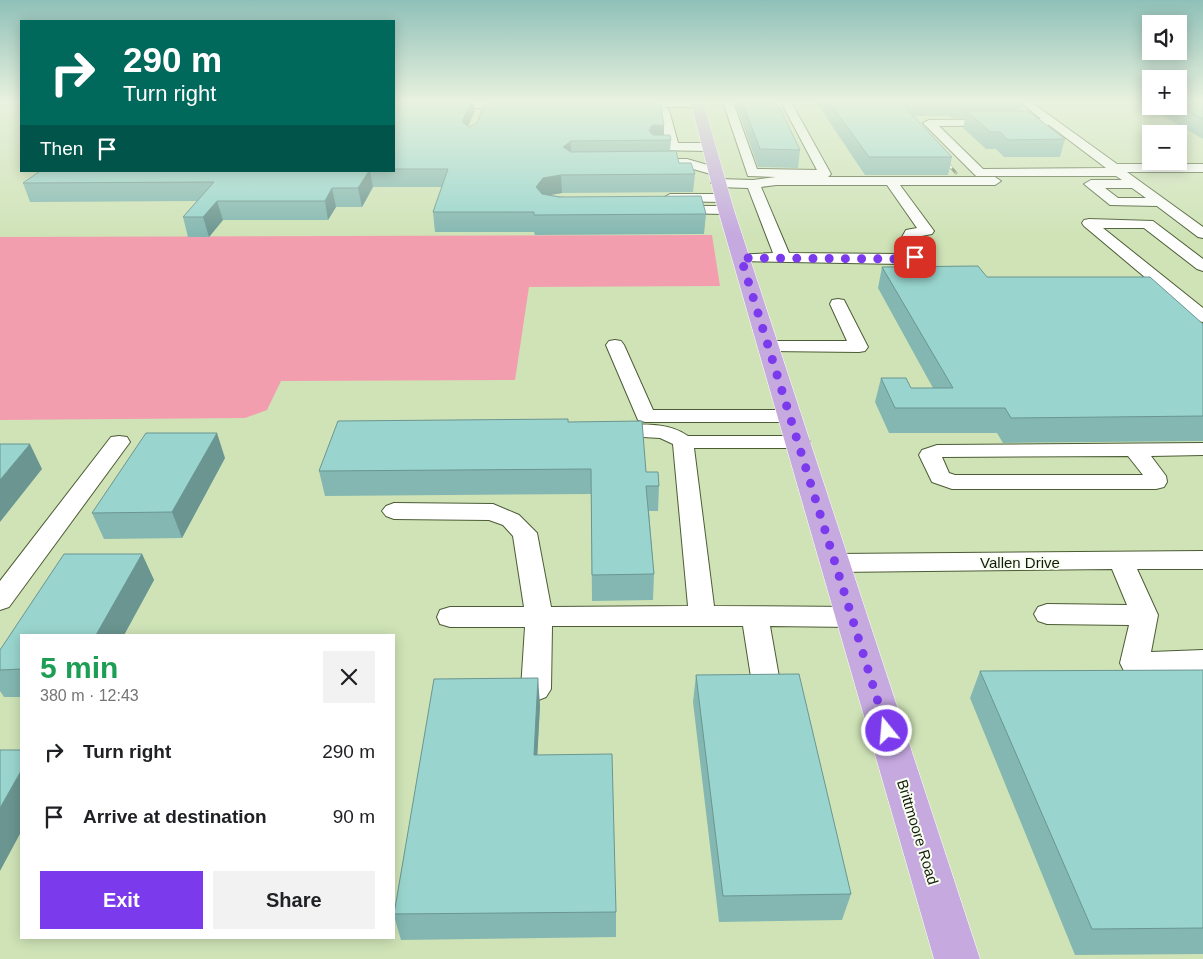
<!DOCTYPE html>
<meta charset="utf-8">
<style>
:root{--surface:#fff;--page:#f2f2f2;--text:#202124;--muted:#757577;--accent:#7c3aed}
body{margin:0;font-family:Helvetica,sans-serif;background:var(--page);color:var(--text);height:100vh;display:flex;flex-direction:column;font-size:19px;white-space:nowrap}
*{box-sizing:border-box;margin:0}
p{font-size:16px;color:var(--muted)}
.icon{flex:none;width:28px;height:28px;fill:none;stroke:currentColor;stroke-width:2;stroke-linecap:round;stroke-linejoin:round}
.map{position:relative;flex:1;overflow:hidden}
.drawer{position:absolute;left:20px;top:634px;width:375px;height:305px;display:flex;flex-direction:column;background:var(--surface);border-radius:0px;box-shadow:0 2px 12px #0003}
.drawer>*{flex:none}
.top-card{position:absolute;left:20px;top:20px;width:375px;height:152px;border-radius:0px;box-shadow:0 2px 12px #0003;background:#00695c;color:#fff;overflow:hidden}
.tools{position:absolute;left:1142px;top:15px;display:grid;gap:10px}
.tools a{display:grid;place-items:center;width:45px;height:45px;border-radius:0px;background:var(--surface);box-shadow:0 2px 12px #0003;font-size:25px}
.pin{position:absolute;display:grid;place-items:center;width:42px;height:42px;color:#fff;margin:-21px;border-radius:10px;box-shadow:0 2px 8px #0006}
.me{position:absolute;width:55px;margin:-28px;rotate:343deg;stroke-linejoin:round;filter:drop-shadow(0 0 4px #0008)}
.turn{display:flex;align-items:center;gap:18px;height:105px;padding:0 20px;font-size:22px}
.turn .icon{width:65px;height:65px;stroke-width:2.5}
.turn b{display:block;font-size:35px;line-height:42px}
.then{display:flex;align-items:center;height:48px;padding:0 20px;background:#0003;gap:10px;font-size:19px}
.round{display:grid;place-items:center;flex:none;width:52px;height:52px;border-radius:0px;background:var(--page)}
.summary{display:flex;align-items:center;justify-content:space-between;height:85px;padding:0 20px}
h1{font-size:30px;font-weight:700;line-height:38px;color:#1e9e55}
.cta{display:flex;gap:10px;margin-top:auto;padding:10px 20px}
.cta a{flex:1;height:58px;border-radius:0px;background:var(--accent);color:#fff;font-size:20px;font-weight:700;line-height:58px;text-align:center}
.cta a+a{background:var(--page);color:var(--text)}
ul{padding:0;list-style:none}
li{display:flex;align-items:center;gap:15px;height:65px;padding:0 20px}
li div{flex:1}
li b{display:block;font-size:19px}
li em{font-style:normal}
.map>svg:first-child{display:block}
.green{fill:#f39eaf}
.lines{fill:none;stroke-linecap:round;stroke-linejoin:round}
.minor-casing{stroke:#4c5c35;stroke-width:2}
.major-casing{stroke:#fff;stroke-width:1}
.minor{fill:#fff;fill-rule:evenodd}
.major{fill:#c5a9df;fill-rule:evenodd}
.rail-casing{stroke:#6a775a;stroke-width:3}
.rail{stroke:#f8fef1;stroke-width:2;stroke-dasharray:5.5;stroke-linecap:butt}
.wall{fill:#84b7b1}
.shaded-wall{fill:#6b9590}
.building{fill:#99d5ce;stroke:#6b9590}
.route{stroke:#7c3aed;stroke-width:9;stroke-dasharray:0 16.2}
.labels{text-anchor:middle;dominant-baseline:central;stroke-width:4;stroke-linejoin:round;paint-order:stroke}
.street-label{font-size:15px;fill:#141b0b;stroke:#f8fef1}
</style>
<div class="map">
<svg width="1203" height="959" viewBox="0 0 1203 959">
<rect width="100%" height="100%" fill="#cfe3b7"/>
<path class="green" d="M712,235L720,286L529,287L515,380L281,381L267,410L245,418L0,420V237Z"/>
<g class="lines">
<defs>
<path id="minor" d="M394,102H515L520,105L515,108H394Z
M627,102H701L702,104L697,107H665L669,110L678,143H708L714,147L708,151L652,150L650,147L652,144L666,143L659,110L663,107H630L625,104Z
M723,102H733L757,169L817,170L781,102H791L831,174L828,177H995L1001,181L995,185H900L934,231L932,234L916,237L927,253L920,260L901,264L736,261L733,258L736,255L773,253L748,188L718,187L711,183L718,179L753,180L776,177L748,176ZM776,185H887L917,228L906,230L902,237L911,252L901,254L789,253L761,187Z
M1020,102H1031L1117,164H1203V172H1127L1203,227V238L1198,237L1157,206L1110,205L1084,184L1091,180H1122L1116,176H976L923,123L929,120L1041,119ZM1049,125L1106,168L983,169L939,126ZM1105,188H1132L1146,198H1118Z
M661,159H687L718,168L720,171L714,175L686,167L657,166L655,163Z
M670,194H722L729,198L722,202L665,201L663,198Z
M674,206H726L733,210L726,214L669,213L667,210Z
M1089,219L1153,221L1203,259V271L1197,269L1144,228H1103L1203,308V322L1197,321L1084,226L1082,223L1084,220Z
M838,299L844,300L846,304L868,347L865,351L859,352L769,351L763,350L760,346L763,342L769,341H847L830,304L832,300Z
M615,340L621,341L624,345L653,410H791L798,412L801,416L798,420L791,422H645L638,420L606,345L609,341Z
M615,425C639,425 667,421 688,436H799L807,437L810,442L807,447L799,448H694L714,606L852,607L862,610L865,617L862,624L852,627L770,626L779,677L775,685L765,688L755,685L751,677L743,626H552L551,689L546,697L536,701L526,697L521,689L525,627H450L440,624L437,617L440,610L450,607H524L513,536L503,525L489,520L394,519L386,516L382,511L386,506L394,503L493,504L519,515L537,533L551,607L688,606L673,444L660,438L608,435L605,431L608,427Z
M119,436L127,437L130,442L9,607L0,610V581L111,437Z
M1203,443V455L1151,456L1166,476L1167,482L1164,487L1156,489H952L932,482L919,455L922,450L937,445ZM1128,456L1143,475H955L949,473L942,457Z
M1203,551V569H1137L1158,615L1151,652L1203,650V672L1134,674L1124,671L1120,663L1129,625L1047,624L1038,621L1034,614L1038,607L1047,604L1127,605L1112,569L836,572L827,569L823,563L827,557L836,554Z"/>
<path id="major" d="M691,102H703L734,210L980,959H934L718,210Z"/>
</defs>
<use href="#minor" class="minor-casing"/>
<use href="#major" class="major-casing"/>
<use href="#minor" class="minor"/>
<use href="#major" class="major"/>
<defs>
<path id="rail" d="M941,156L956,173"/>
</defs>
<use href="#rail" class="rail-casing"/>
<use href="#rail" class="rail"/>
</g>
<path class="wall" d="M394,102H474L475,110L468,127L664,135L671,140L670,151L679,163L695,174L693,192L562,193L550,195L706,214L704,234L535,235L534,232H435L433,212L442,187H373L362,207H336L328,220H223L209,237H188L183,217L197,201L30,202L23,183L40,171H394Z
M735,102H775L800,150L798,168L758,167Z
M816,102H1023L1020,111L1065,139L1060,157H1004L996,149H986L963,128L965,118H952L950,116H914L952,157L948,175H865Z
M1139,102H1151V106H1179V102H1203V139Z
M882,267L987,277L1203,324V441L1003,443L997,433H889L875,402L881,378L911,388H933L878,288Z
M568,422L646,472L659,486L658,511H649L654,574L653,600L592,601L591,494L325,496L319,471Z
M225,458L182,538L104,539L92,513Z
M64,554H142L154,580L124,635H21V697H4L0,691V650Z
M1203,670V954L1075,955L970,698L980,671Z
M696,675L851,894L842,920L719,922L693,702Z
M540,705L537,755L616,912V937L401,940L394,916V911Z"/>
<path class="shaded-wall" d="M471,102H474L475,110L463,138L462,122Z
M652,125H664V140H649V131Z
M571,141V158L563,147Z
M369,171H370L373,187L362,207L358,188Z
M561,175L562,193L544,196L536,187L543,178Z
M332,188L336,207L328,220L325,201Z
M217,201L223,220L209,237L203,217Z
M217,433L225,458L182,538L172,512Z
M30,444L42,469L0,522V480Z
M142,554L154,580L124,635H96Z
M538,678L540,705L536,782L534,755Z
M21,771V832L0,871V808Z"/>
<path class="building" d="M394,102H471L462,122L469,127L477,123L485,102H660L664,125H652L649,131L653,135H670L671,140L571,141L563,147L571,152L676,151L679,163H691L695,174L561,175L543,178L536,187L542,194L559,197L701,196L706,214L534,215V212H433L448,169H394Z
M742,102H775L778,108H780L800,150L760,149Z
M829,102H900L952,157H869Z
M1179,102H1203V119L1179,105Z
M967,111H1028L1065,139L1008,140L1000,132H990Z
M40,171H369L358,188H332L325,201H217L203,217H183L214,182L23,183Z
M978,266L987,277H1150L1203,324V416L1011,418L1005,408H895L881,378H906L911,388H953L882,267Z
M568,419V422L642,421L646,472H658L659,486H646L654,574L592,575L591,469L319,471L338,421Z
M146,433H217L172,512L92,513Z
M0,444H30L0,480Z
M64,554H142L96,635H21V669L0,670V650Z
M1203,670V928L1092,929L980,671Z
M799,674L851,894L723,896L696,675Z
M538,678L534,755L612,754L616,912L394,914L434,679Z
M0,750H21V771L0,808Z"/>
<linearGradient id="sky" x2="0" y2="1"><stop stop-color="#8fc0b8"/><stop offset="0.43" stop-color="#e9f2df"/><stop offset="1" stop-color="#e9f2df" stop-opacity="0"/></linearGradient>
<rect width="1203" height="236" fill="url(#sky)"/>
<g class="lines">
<path class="route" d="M887,731L741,258L901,259L915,257"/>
</g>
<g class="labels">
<g class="street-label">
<text x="1020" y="562">Vallen Drive</text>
<text transform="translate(918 832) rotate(73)">Brittmoore Road</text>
</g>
</g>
</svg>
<div class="tools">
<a><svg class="icon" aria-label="sound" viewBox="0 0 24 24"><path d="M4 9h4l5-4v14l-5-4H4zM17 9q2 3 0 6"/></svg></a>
<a>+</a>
<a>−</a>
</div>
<div class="pin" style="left:915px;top:257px;background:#d93025"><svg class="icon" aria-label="arrive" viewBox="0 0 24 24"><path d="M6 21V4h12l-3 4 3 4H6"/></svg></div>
<svg class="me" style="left:887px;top:731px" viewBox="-20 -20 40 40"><circle r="17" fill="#7c3aed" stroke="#fff" stroke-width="3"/><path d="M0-11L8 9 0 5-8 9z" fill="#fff"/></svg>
<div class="top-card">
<div class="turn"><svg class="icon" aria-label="right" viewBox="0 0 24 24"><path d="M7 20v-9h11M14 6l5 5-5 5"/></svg><div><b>290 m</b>Turn right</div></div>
<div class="then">Then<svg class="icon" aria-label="arrive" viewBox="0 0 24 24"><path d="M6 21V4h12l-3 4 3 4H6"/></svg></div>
</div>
<section class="drawer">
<div class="summary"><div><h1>5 min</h1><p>380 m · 12:43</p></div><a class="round"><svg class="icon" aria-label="close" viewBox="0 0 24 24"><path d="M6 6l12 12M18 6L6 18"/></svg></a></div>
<ul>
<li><svg class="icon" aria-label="right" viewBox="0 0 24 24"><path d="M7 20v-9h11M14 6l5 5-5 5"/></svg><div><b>Turn right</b></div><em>290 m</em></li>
<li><svg class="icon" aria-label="arrive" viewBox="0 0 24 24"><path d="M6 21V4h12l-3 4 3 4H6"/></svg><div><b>Arrive at destination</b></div><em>90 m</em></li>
</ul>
<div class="cta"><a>Exit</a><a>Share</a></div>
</section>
</div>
